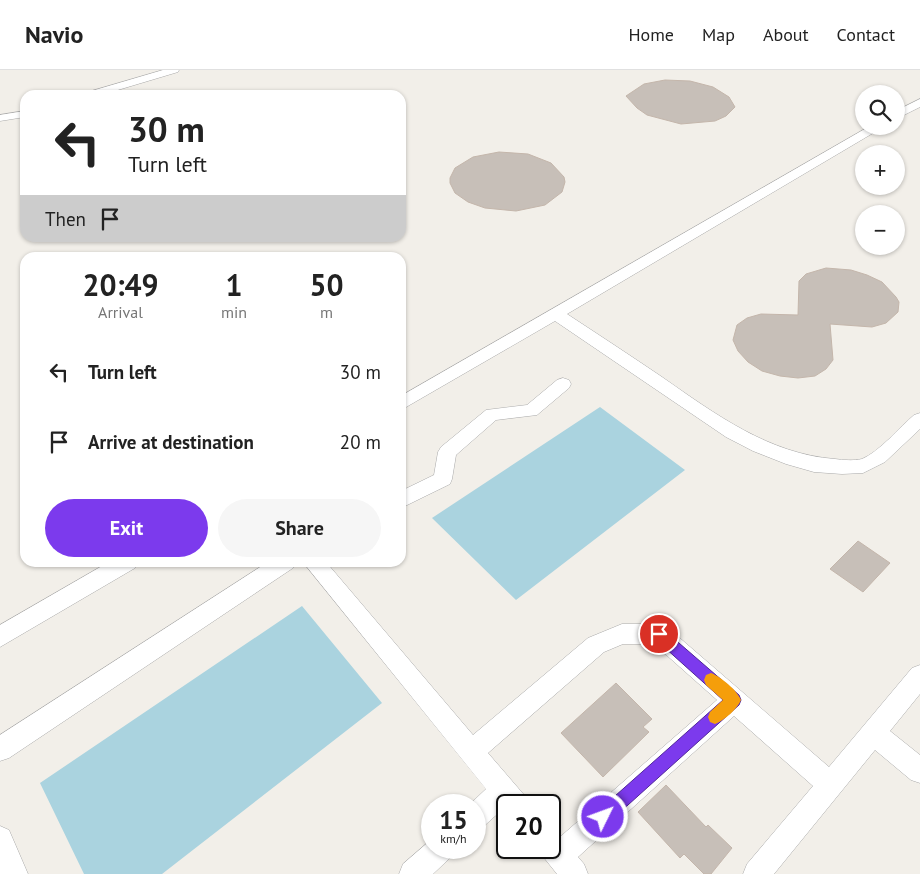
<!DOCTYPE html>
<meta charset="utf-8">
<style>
:root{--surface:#fff;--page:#f6f6f6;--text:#222;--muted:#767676;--line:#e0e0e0;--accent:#7c3aed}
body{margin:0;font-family:"PT Sans",sans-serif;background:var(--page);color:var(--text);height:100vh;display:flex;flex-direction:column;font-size:19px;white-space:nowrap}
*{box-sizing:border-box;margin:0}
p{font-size:16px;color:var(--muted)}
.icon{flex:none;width:28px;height:28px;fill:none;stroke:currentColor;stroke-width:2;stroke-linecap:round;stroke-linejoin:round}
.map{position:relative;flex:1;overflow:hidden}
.panel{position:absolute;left:20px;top:182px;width:386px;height:315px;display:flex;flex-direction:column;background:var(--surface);border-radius:15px;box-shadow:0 1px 4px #0004}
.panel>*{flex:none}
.banner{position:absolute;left:20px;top:20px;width:386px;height:152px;border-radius:15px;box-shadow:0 1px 4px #0004;background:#fff;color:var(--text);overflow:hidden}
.fabs{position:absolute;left:855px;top:15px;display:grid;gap:10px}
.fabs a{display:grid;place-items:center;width:50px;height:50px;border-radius:50%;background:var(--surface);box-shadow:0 1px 4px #0004;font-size:25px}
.speed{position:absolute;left:421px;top:724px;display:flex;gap:10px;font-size:25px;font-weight:700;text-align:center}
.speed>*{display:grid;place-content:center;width:65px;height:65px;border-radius:50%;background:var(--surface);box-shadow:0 1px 4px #0004;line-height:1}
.speed small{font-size:12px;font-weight:400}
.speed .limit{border:2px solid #111;border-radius:8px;background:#fff;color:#111}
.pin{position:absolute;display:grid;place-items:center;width:42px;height:42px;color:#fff;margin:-21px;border:2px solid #fff;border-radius:50%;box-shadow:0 1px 5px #0007}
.me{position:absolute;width:55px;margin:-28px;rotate:48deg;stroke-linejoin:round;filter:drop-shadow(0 0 4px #0008)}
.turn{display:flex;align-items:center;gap:18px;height:105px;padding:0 25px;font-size:22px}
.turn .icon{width:65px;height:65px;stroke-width:2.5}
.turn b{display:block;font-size:35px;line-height:42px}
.then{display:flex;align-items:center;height:48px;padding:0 25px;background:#0003;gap:10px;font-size:19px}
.eta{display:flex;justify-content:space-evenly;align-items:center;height:85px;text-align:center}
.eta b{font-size:30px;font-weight:700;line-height:35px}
.action{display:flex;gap:10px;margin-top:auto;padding:10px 25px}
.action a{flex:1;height:58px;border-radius:30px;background:var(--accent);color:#fff;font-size:20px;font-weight:700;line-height:58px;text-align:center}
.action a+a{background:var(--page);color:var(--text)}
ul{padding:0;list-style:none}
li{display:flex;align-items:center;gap:15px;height:70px;padding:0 25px}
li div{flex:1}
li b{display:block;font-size:19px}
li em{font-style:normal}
header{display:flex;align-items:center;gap:30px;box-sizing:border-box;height:70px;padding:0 25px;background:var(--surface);border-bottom:1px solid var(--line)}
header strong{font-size:24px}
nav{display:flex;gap:28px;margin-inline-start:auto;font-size:18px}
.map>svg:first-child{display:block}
.water{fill:#aad3df}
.building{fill:#c7bfb8;stroke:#c4b6ab}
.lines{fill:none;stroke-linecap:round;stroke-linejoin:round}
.lane-casing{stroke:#a9a9a9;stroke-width:1}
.lane{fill:#fff;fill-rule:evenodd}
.route{fill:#7c3aed;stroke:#51269a}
.slow{fill:#f59e0b}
</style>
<header>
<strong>Navio</strong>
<nav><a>Home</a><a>Map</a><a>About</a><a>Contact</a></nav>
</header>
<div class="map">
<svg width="920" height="804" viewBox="0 0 920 804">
<rect width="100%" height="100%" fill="#f2efe9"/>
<path class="water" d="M600,337L685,400L516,530L432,448Z
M302,536L382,633L162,804H84L40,713Z"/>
<path class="building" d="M665,10L690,11L713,17L729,27L735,37L726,46L715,51L681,54L647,45L637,38L626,26L644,14Z
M499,82L528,84L551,93L564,107L565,112L562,122L545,135L516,141L485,138L468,132L455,123L450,113V108L455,98L473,87Z
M826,198L851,200L867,205L882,212L896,227L899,232L898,242L886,253L872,257L830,254L833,290L826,299L815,306L798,308L780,306L762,301L748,292L738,281L733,270L737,255L747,248L761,244L798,245L799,211L806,204Z
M858,471L890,493L863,522L830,499Z
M616,613L652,649L643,657L649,662L603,707L561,663Z
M666,715L706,757L708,755L732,778L711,804H704L684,784L680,788L638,742Z"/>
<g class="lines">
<defs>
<path id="lane" d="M163,0H179L178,2L101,25H84L85,23Z
M920,29V37L896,49V41Z
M25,41V47L0,51V45Z
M870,56H885L567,244C599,265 631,286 662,307C715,344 769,384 835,389C843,390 854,391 862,389C879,382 900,357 914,345L920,343V359L885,392L863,403L842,404L814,402L786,394L753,381L726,367L555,251L401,340V326Z
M563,308L569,310L571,314L569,318L537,345L496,350L456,385L452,409L450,414L401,438V421L434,405L438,382L441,377L486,340L527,335L557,310Z
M109,492H138L135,498L0,577V555Z
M268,492H296L293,498L9,688L0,691V665Z
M303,492H326L473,665L588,568L622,554H659L667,557L829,697L912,598L920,595V624L890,661L920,685V713L911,710L875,680L774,804H743L747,794L813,716L734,646L578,787L584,794L588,804H557L541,784L538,778H550V762L560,767L717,630L654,574H623L604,582L488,683L525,726L529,735H508V744L503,739L484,756L475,760V735H469L486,719Z
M0,756L9,760L28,804H0Z
M432,769V778H455L451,787L433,804H399L403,794Z"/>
</defs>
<use href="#lane" class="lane-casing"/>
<use href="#lane" class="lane"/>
</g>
<path class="route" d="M659,558L664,560L739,625L741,630L739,635L608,753L603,755L597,753L595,747L597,742L723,630L654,568L652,564L654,560Z"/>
<path class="slow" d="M711,603C721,607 737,620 741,630C737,639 725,650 715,654L710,652L708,647L710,642L723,630L706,615L704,610L706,605Z"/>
</svg>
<div class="fabs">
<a><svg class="icon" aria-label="search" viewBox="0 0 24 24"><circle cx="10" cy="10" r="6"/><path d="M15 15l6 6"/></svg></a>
<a>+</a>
<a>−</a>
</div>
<div class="speed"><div>15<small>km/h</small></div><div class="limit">20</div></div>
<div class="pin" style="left:659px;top:564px;background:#d93025"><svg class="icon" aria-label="arrive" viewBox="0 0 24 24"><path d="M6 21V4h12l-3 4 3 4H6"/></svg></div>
<svg class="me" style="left:603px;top:747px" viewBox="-20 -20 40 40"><circle r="17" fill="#7c3aed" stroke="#fff" stroke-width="3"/><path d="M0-11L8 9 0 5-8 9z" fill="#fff"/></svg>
<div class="banner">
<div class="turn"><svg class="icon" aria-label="left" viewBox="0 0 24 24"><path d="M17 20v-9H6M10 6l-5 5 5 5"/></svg><div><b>30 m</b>Turn left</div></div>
<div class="then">Then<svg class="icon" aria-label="arrive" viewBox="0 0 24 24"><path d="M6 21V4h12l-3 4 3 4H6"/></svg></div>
</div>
<section class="panel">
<div class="eta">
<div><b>20:49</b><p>Arrival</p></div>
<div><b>1</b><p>min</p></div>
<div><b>50</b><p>m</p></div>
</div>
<ul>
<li><svg class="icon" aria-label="left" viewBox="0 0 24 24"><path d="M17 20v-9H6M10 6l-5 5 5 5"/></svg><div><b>Turn left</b></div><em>30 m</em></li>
<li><svg class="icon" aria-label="arrive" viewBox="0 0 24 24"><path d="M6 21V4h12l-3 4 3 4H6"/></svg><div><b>Arrive at destination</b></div><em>20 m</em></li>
</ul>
<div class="action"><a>Exit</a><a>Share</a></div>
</section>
</div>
